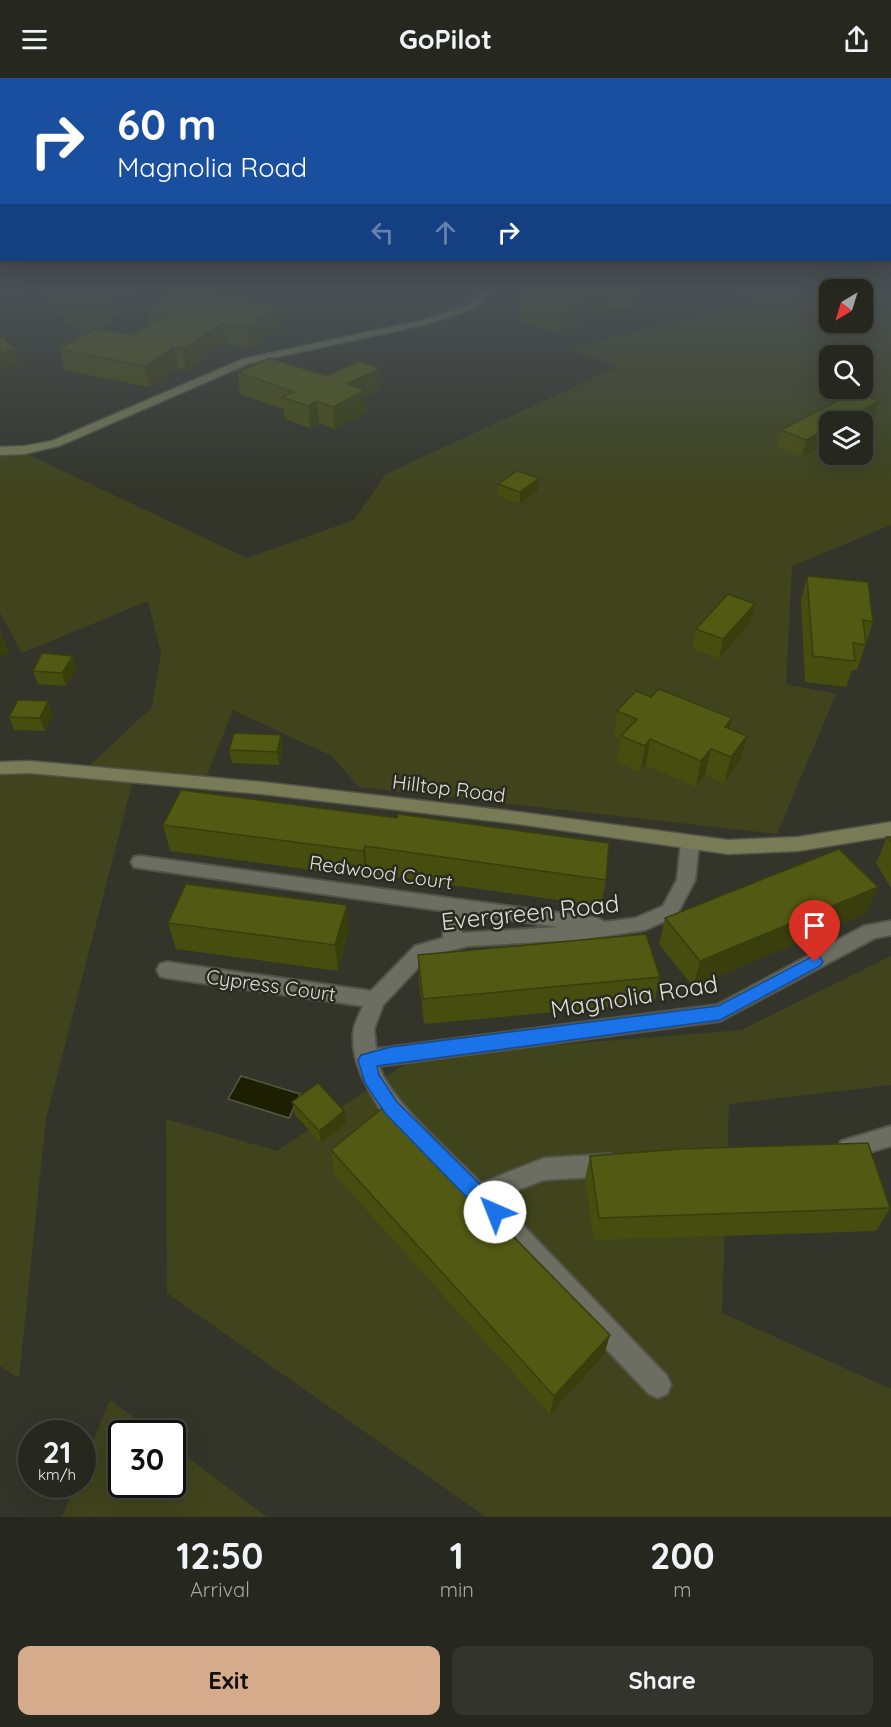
<!DOCTYPE html>
<style>
:root{--surface:#262820;--page:#32342d;--text:#f1f3f6;--muted:#a4a6a5;--line:#42443e;--accent:#d6ab8b}
body{margin:0;font-family:Quicksand,sans-serif;background:var(--page);color:var(--text);height:100vh;display:flex;flex-direction:column;font-size:22px;white-space:nowrap}
*{box-sizing:border-box;margin:0}
p{font-size:20px;color:var(--muted)}
.icon{flex:none;width:33px;height:33px;fill:none;stroke:currentColor;stroke-width:2;stroke-linecap:round;stroke-linejoin:round}
.map{position:relative;height:1439px;overflow:hidden}
.panel{display:flex;flex-direction:column;background:var(--surface);flex:1}
.panel>*{flex:none}
.top-card{position:absolute;left:0px;top:0px;width:891px;height:183px;box-shadow:0 6px 24px #0002,0 0 0 2px var(--line);background:#1a4fa0;color:#fff;overflow:hidden}
.needle{width:39px;rotate:218deg}
.tools{position:absolute;left:819px;top:201px;display:grid;gap:12px}
.tools a{display:grid;place-items:center;width:54px;height:54px;border-radius:12px;background:var(--surface);box-shadow:0 6px 24px #0002,0 0 0 2px var(--line);font-size:30px}
.speed{position:absolute;left:18px;top:1342px;display:flex;gap:12px;font-size:30px;font-weight:700;text-align:center}
.speed>*{display:grid;place-content:center;width:78px;height:78px;border-radius:50%;background:var(--surface);box-shadow:0 6px 24px #0002,0 0 0 2px var(--line);line-height:1}
.speed small{font-size:15px;font-weight:400}
.speed .limit{border:3px solid #111;border-radius:9px;background:#fff;color:#111}
.pin{position:absolute;display:grid;place-items:center;width:51px;height:51px;color:#fff;margin:-62px -26px;border-radius:50% 50% 50% 0;rotate:-45deg;box-shadow:0 0 6px #0007}
.pin .icon{rotate:45deg}
.me{position:absolute;width:66px;margin:-33px;rotate:316deg;stroke-linejoin:round;filter:drop-shadow(0 0 4px #0008)}
.turn{display:flex;align-items:center;gap:21px;height:126px;padding:0 18px;font-size:27px}
.turn .icon{width:78px;height:78px;stroke-width:2.5}
.turn b{display:block;font-size:42px;line-height:51px}
.lanes{display:flex;align-items:center;height:57px;padding:0 18px;background:#0003;justify-content:center;gap:30px;direction:ltr}
.lanes .off{opacity:.35}
.eta{display:flex;justify-content:space-evenly;align-items:center;height:102px;text-align:center}
.eta b{font-size:36px;font-weight:700;line-height:42px}
.button{display:flex;gap:12px;margin-top:auto;padding:12px 18px}
.button a{flex:1;height:69px;border-radius:12px;background:var(--accent);color:#111;font-size:24px;font-weight:700;line-height:69px;text-align:center}
.button a+a{background:var(--page);color:var(--text)}
header{display:flex;justify-content:space-between;align-items:center;height:78px;padding:0 18px;background:var(--surface);font-size:27px;font-weight:700}
.map>svg:first-child{display:block}
.green{fill:#3f441d;fill-rule:evenodd}
.water{fill:#1c2000;stroke:#565941;stroke-width:1.5}
.lines{fill:none;stroke-linecap:round;stroke-linejoin:round}
.street-casing{stroke:#525349;stroke-width:4}
.secondary-casing{stroke:#525349;stroke-width:3}
.street{fill:#6c6e61;fill-rule:evenodd}
.secondary{fill:#777c56;fill-rule:evenodd}
.wall{fill:#474d0f}
.shaded-wall{fill:#393e0d}
.building{fill:#525912;stroke:#393e0d;stroke-width:1.5}
.route{fill:#1a73e8;stroke:#114b97;stroke-width:1.5}
.labels{text-anchor:middle;dominant-baseline:central;stroke-width:5;stroke-linejoin:round;paint-order:stroke}
.street-label{font-size:20px;fill:#dedfd8;stroke:#292b20}
.near-street-label{font-size:24px;fill:#dedfd8;stroke:#292b20}
</style>
<header><svg class="icon" aria-label="menu" viewBox="0 0 24 24"><path d="M4 6h16M4 12h16M4 18h16"/></svg>GoPilot<svg class="icon" aria-label="share" viewBox="0 0 24 24"><path d="M12 15V3M7 8l5-5 5 5M5 13v7h14v-7"/></svg></header>
<div class="map">
<svg width="891" height="1439" viewBox="0 0 891 1439">
<rect width="100%" height="100%" fill="#33352a"/>
<path class="green" d="M58,214H138L109,230L120,233L78,275L57,269L82,256L37,217Z
M734,214H829L830,244H862L863,214H891V447L792,488L786,606L836,616L777,756L359,709L332,678L233,632L206,700L134,698L46,1041L19,1300L0,1288V696L83,694L152,629L161,575L148,523L22,575L0,535V371L25,375L247,480L354,442L386,396L619,288L567,271L752,224ZM830,278H862V310H830ZM830,344H862V376H830Z
M891,878V1007L729,1026L722,1235L891,1311V1439H486L167,1215L166,1041L277,1073L417,978L741,952Z
M110,1322L156,1356H122V1407H172L173,1368L267,1439H62L75,1407H82L83,1389Z"/>
<path class="water" d="M241,998L300,1016L289,1040L228,1021Z"/>
<g class="lines">
<defs>
<path id="street" d="M690,759L696,761L699,765L695,802L676,838L645,852L579,862L467,868L428,879L383,927L374,951L376,971L717,927L864,848L891,843V857L875,860L720,943L379,988C389,1022 455,1078 481,1105L544,1080L610,1076L618,1079L621,1087L618,1095L610,1098L544,1102L497,1120L667,1298L671,1307L667,1316L658,1320L649,1316L383,1036C368,1011 349,982 354,951C355,944 360,935 363,928L167,900L160,898L157,892L160,886L167,884L371,913L415,868L443,860L444,833L140,790L134,789L131,784L134,779L140,778L597,840L605,844L636,840L663,828L677,802L681,765L684,761ZM462,835L558,849L462,855Z
M891,1048V1068L849,1080L841,1077L838,1070L841,1063Z"/>
<path id="secondary" d="M480,214H489L485,223L473,231L428,246L250,285L59,368L24,376L0,377V369L24,368L52,363L243,281L423,242L467,227L478,220Z
M29,683L262,704L511,733L728,762L798,759L891,744V758L798,773L728,776L511,745L262,716L29,695L0,696V684Z"/>
</defs>
<use href="#street" class="street-casing"/>
<use href="#secondary" class="secondary-casing"/>
<use href="#street" class="street"/>
<use href="#secondary" class="secondary"/>
</g>
<path class="wall" d="M526,214H640L637,216L634,232L606,230L558,255L519,243L520,224L527,220L526,219Z
M149,232L280,249L250,270L226,265L186,292L178,290L149,309L64,292L59,271L132,257L151,246Z
M380,290L381,311L366,319V334L334,351L319,345L310,350L285,341L284,331L240,316L238,294L327,298Z
M879,323L875,339L830,344V364L802,379L777,369L781,352Z
M539,400L538,412L520,426L498,418V406Z
M807,498L873,544L857,592H852L846,609L805,604L801,522Z
M755,526L750,545L719,581L692,570L696,551Z
M77,591L66,608L38,606L33,593Z
M48,623L53,636L45,653L14,652L9,639Z
M617,633L730,651L747,658L740,684L724,705L705,697L696,709L646,687L640,694L617,684L621,661L614,659Z
M281,657L283,671L279,687L232,685L229,672Z
M397,740L606,802L601,828L367,795L365,799L170,773L163,747Z
M887,759H891V810L876,785Z
M867,835L693,909L659,866L665,840Z
M168,845L349,853L338,893L176,871Z
M418,877L660,899L654,925L424,946L419,902Z
M292,1024L346,1045L321,1065L295,1037Z
M331,1072L604,1277L550,1336L334,1096Z
M590,1078L890,1130L876,1153L594,1162L585,1101Z"/>
<path class="shaded-wall" d="M600,214H608L606,230L558,255L560,235Z
M636,214H640L637,216L634,232Z
M278,229L280,249L250,270L247,249Z
M223,245L226,265L186,292L182,271Z
M174,269L178,290L149,309L145,288Z
M16,271L20,287L0,292V275Z
M380,290L381,311L366,319V334L334,351L333,329L347,306Z
M317,323L319,345L310,350L308,328Z
M879,323L875,339L862,346V344H840Z
M830,349V364L802,379L806,362Z
M539,400L538,412L520,426V414Z
M755,526L750,545L719,581L723,561Z
M0,551L9,575L0,578Z
M73,578L77,591L66,608L62,595Z
M48,623L53,636L45,653L40,640Z
M732,640L726,666L719,675L725,649Z
M281,657L283,671L279,687L277,674Z
M747,658L740,684L724,705L731,679Z
M650,661L646,687L640,694L645,668Z
M711,671L705,697L696,709L701,683Z
M365,768L367,795L365,799L363,773Z
M878,809L867,835L693,909L700,883Z
M347,827L349,853L338,893L335,867Z
M344,1033L346,1045L321,1065L319,1053Z
M610,1257L604,1277L550,1336L554,1318Z"/>
<path class="building" d="M180,214H190L278,229L247,249L223,245L182,271L174,269L145,288L59,271L95,251L132,257L169,236L149,232Z
M540,214H600L560,235L520,224Z
M0,258L16,271L0,275Z
M270,280L327,298L359,283L380,290L347,306L365,312L333,329L317,323L308,328L282,319L294,314L238,294Z
M855,314L879,323L840,344H830V349L806,362L781,352Z
M517,393L539,400L520,414L498,406Z
M807,498L868,504L873,544L863,542L866,567L853,565L855,583L813,578Z
M728,516L755,526L723,561L696,551Z
M42,575L73,578L62,595L33,593Z
M659,611L732,640L725,649L747,658L731,679L711,671L701,683L650,661L645,668L621,658L637,641L617,633L636,613L651,619Z
M18,622L48,623L40,640L9,639Z
M234,655L281,657L277,674L229,672Z
M181,712L397,740L398,736L609,765L606,802L365,768L363,773L163,747Z
M887,759H891V765Z
M839,771L878,809L700,883L665,840Z
M186,806L347,827L335,867L168,845Z
M646,856L660,899L423,921L418,877Z
M318,1005L344,1033L319,1053L292,1024Z
M385,1028L610,1257L554,1318L331,1072Z
M868,1065L890,1130L599,1140L590,1078L681,1071Z"/>
<linearGradient id="sky" x2="0" y2="1"><stop stop-color="#1c1d17"/><stop offset="0.51" stop-color="#4a5155"/><stop offset="1" stop-color="#4a5155" stop-opacity="0"/></linearGradient>
<rect width="891" height="416" fill="url(#sky)"/>
<path class="route" d="M815,877L820,879L823,884L820,888L720,942L377,988L379,997L397,1024L501,1127L504,1134L501,1141L495,1143L488,1141L385,1035L365,1005L358,982L361,977L391,969L718,928Z"/>
<g class="labels">
<g class="street-label">
<text transform="translate(449 710) rotate(7)">Hilltop Road</text>
<text transform="translate(381 794) rotate(8)">Redwood Court</text>
<text transform="translate(271 907) rotate(8)">Cypress Court</text>
</g>
<g class="near-street-label">
<text transform="translate(530 834) rotate(-6)">Evergreen Road</text>
<text transform="translate(634 918) rotate(-9)">Magnolia Road</text>
</g>
</g>
</svg>
<div class="tools">
<a><svg class="needle" viewBox="-14 -14 28 28"><path d="M0-13l5 13h-10z" fill="#e53935"/><path d="M0 13l5-13h-10z" fill="#a4a6a5"/></svg></a>
<a><svg class="icon" aria-label="search" viewBox="0 0 24 24"><circle cx="10" cy="10" r="6"/><path d="M15 15l6 6"/></svg></a>
<a><svg class="icon" aria-label="layers" viewBox="0 0 24 24"><path d="M12 4l9 5-9 5-9-5zM3 14l9 5 9-5"/></svg></a>
</div>
<div class="speed"><div>21<small>km/h</small></div><div class="limit">30</div></div>
<div class="pin" style="left:815px;top:884px;background:#d93025"><svg class="icon" aria-label="arrive" viewBox="0 0 24 24"><path d="M6 21V4h12l-3 4 3 4H6"/></svg></div>
<svg class="me" style="left:495px;top:1134px" viewBox="-20 -20 40 40"><circle r="19" fill="#fff"/><path d="M0-13L10 11 0 6-10 11z" fill="#1a73e8"/></svg>
<div class="top-card">
<div class="turn"><svg class="icon" aria-label="right" viewBox="0 0 24 24"><path d="M7 20v-9h11M14 6l5 5-5 5"/></svg><div><b>60 m</b>Magnolia Road</div></div>
<div class="lanes"><svg class="icon off" aria-label="left" viewBox="0 0 24 24"><path d="M17 20v-9H6M10 6l-5 5 5 5"/></svg><svg class="icon off" aria-label="ahead" viewBox="0 0 24 24"><path d="M12 20V5M6 11l6-6 6 6"/></svg><svg class="icon" aria-label="right" viewBox="0 0 24 24"><path d="M7 20v-9h11M14 6l5 5-5 5"/></svg></div>
</div>
</div>
<section class="panel">
<div class="eta">
<div><b>12:50</b><p>Arrival</p></div>
<div><b>1</b><p>min</p></div>
<div><b>200</b><p>m</p></div>
</div>
<div class="button"><a>Exit</a><a>Share</a></div>
</section>
